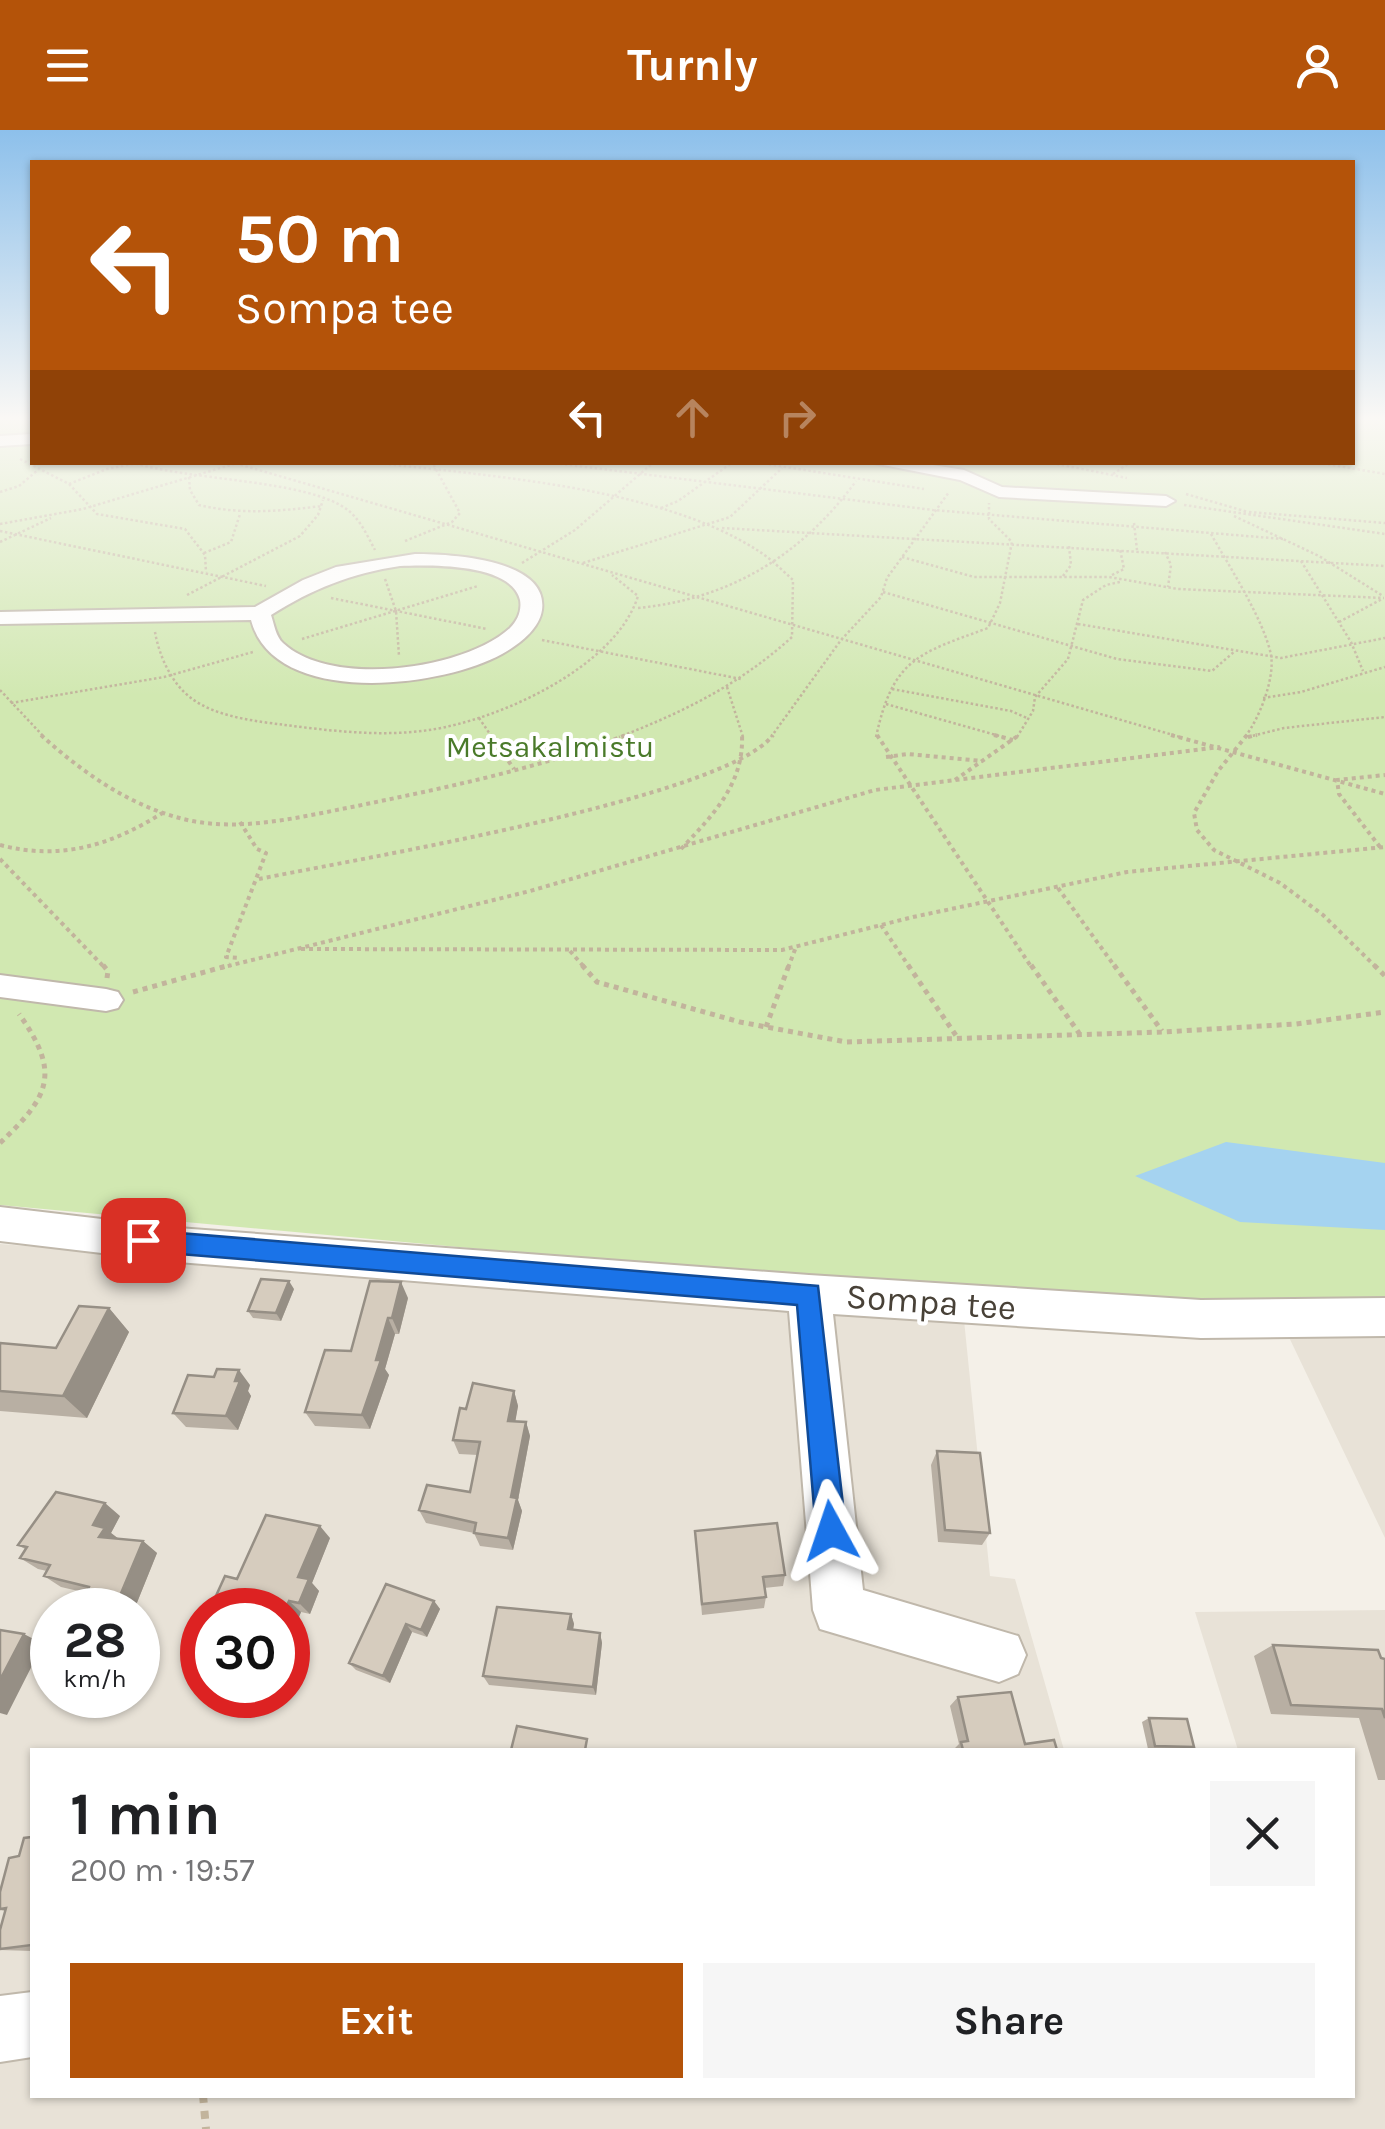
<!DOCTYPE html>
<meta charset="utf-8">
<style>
:root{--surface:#fff;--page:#f6f6f6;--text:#202124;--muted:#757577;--accent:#b45309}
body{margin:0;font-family:Karla,sans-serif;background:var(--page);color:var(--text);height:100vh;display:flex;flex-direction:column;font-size:38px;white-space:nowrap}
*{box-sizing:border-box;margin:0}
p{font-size:32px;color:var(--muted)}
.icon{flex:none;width:55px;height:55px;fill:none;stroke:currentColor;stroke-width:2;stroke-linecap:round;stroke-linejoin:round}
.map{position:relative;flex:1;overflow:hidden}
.drawer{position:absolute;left:30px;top:1618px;width:1325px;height:350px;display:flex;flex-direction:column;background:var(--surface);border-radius:0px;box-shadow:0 2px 8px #0004}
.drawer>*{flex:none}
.top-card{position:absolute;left:30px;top:30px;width:1325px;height:305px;border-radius:0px;box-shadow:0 2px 8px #0004;background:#b45309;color:#fff;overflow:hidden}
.speed{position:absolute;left:30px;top:1458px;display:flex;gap:20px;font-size:50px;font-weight:700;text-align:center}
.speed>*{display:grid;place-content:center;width:130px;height:130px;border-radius:50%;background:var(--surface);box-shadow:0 2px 8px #0004;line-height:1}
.speed small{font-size:25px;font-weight:400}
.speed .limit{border:15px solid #d22;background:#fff;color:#111}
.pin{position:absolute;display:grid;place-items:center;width:85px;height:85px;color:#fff;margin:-42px;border-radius:20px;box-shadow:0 5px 15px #0006}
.me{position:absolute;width:110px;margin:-55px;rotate:355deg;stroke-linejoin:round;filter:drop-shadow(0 0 8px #0008)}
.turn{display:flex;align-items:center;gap:35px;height:210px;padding:0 40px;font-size:45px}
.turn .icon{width:130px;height:130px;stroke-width:2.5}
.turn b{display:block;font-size:70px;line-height:85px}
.lanes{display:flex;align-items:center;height:95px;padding:0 40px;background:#0003;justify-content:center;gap:50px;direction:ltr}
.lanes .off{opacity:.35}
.round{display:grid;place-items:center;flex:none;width:105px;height:105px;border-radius:0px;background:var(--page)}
.summary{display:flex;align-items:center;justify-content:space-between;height:170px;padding:0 40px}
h1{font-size:60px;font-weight:700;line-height:75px}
.button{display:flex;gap:20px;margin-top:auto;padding:20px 40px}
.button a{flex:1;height:115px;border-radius:0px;background:var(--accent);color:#fff;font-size:40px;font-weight:700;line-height:115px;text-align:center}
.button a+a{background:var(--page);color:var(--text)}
header{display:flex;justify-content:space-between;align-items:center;height:130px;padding:0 40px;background:var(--accent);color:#fff;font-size:45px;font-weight:700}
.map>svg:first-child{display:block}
.residential{fill:#e8e2d7;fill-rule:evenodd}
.green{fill:#d1e8b1}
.water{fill:#a5d3f0}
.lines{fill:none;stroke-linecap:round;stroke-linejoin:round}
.minor-casing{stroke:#c0b8ab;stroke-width:4}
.path-far3{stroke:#c2b49c;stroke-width:2.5;stroke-dasharray:2.5 2.5;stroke-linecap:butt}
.path-far2{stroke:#c2b49c;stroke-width:4;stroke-dasharray:4 4;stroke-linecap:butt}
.path-far1{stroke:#c2b49c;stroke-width:5;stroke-dasharray:5 5;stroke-linecap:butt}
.path{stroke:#c2b49c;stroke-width:8;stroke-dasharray:8 8;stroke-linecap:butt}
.minor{fill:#fff;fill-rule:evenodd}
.wall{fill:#b8afa3}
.shaded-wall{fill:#968f85}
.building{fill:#d6ccbe;stroke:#968f85;stroke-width:2.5}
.route{fill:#1a73e8;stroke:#114b97;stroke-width:2.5}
.labels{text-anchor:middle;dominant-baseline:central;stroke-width:8;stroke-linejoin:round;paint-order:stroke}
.far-park-label{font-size:30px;fill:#4a7a2a;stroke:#fff}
.street-label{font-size:35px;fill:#484137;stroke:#fff}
</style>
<header><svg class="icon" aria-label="menu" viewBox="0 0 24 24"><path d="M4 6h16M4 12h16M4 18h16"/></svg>Turnly<svg class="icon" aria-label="person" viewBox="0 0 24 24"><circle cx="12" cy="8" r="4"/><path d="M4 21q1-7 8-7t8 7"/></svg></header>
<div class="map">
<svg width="1385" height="1999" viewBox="0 0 1385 1999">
<rect width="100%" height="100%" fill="#f4f0e8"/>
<path class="residential" d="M0,1114L964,1190L990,1446L1015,1449L1064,1620H32V1965H1352V1620H1238L1195,1482L1385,1480V1999H0ZM52,1480H138V1565H52ZM202,1480H288V1565H202Z
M1385,1172V1408L1286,1201Z"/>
<path class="green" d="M0,286H32V332H1352L1353,286H1385V1172L1034,1170L0,1075Z"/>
<path class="water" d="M1226,1012L1385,1033V1100L1240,1092L1135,1046Z"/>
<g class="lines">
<defs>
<path id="minor" d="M32,304V314L0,316V306Z
M868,332H914L964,340L1002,357L1166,366L1175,371L1166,376L999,367L960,350Z
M415,424C447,424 549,428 542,480C539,500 518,515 502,524C441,558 274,578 251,490L0,494V482L255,477L303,450L336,437ZM400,436C430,435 511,433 520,470C522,481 517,491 510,498C464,540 331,558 283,513C276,507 274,494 271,485C312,459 352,443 400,436Z
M0,845L106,859L118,862L123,870L118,878L106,881L0,867Z
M0,1077L178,1098L809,1145L1201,1170L1385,1168V1206L1201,1208L833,1184L863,1460L1018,1506L1026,1525L1018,1544L999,1552L820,1499L813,1480L789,1181L178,1132L0,1111Z
M32,1862V1927L0,1932V1866Z"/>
</defs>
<use href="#minor" class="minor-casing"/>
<path class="path-far3" d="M1352,288L1385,289
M20,329L69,354L97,384L185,399L205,425L206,442
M131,332C187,351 310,349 349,381C361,391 368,407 375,420
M231,332L1180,607
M369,332C486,346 657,356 757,420C770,428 782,440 793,450L792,507C740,554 684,582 619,607
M545,332L933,380L1283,409
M754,332L924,359
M1047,332L1127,348
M1173,332L1326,334L1385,344
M31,333L123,332
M1113,344L1131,332
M189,347L190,360L199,375C241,385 280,381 322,376
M69,354L107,339L143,332
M0,362L19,356L39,339
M1186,364L1248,382
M1184,375L1385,404
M661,378L678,371L733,332
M1249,382L1385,393
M1234,386L1319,426L1383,466
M1134,393L1137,420
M0,394L83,379L234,334
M722,398L1385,436
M0,401L266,456
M1211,404C1229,436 1264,490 1271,525C1275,549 1259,589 1245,607
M405,411L452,392L460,383L432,332
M0,412L51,388
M1165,422L1171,435L1168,457
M204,423L231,412L240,384
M902,427L974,447H1109L1178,459L1384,468
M1301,431L1351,512L1363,541
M522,433L575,400L654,332
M583,433L730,387L782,338
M1112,445L1124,439L1120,419
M1063,446L1071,435L1069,416
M385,449L396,481L399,526
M883,462L1117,529L1212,541L1235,521
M187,465L300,406L318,385L323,370
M331,468L487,499
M638,478C730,469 802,425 856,351
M1339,492L1382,469
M1078,494L1281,528L1385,508
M155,502C159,525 171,553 191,568C216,587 255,591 285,595C332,601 383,607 429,600C499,590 616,537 638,466L612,445
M302,509L478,456
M542,510L741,549
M727,557L743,607
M892,559L1011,581L1029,589
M0,560L44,607
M1263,568L1301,562L1385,537
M11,573L164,547L253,522
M886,574L1003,607
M479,588L492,607
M771,607L841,510L881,467L887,448L949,362
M876,607C893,529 917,524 988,498L1000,473L1012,412L989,389V373
M1017,607L1033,581L1035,567L1068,529L1083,470L1106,455L1120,452
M1248,607L1284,598L1385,587"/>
<path class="path-far2" d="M41,605C84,644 134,679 192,691C245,701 300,687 352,677C444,658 537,639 626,605
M490,605L514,639
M877,605L1032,838
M994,605L1013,610
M1171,605L1385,664
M1247,605L1218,641L1194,683L1197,700L1214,720L1280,753L1323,785L1377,838
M1248,607L1257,605
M886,627L908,624L982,631
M955,650L1019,605
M240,692L257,719L266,723L226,827L240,828
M0,715C61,731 112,715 164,682
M1380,717L1339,664L1337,650L1385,645
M681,719C713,685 744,654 742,605
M0,729L105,838
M259,749C351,730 726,668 773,605
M1058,758L1116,838
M881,795L910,838
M301,819L782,820L913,787L1127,742L1385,717
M570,821L585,838
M220,838L530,761L875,660L1220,617
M788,838L796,817"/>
<path class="path-far1" d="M103,835L108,841L107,848
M582,835L597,852L740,892L846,912L1163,902L1296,894L1385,882
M908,835L957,907
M1031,835L1079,903
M1114,835L1162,901
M1374,835L1385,846
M133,862L230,835
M766,897L789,835
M0,1013C50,966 61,943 19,884"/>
<path class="path" d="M203,1965L206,1999"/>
<use href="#minor" class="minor"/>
</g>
<path class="wall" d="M294,1159L281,1191L253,1188L248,1181Z
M408,1168L399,1204H395L385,1239L389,1245L370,1299L315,1296L305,1282L351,1221Z
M109,1178L129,1202L87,1288L0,1281V1213L56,1218Z
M250,1255L248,1261L251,1266L238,1300L186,1297L173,1283Z
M514,1261L518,1276L515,1291L526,1292L530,1306L518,1370L522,1381L513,1420L480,1416L474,1403L426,1393L419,1380L470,1362L478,1325L459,1324L453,1310L466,1279Z
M937,1321L990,1403L982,1415L938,1412L931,1335Z
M120,1386L111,1403L119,1409L143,1411L157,1423L134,1480H82L87,1463L61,1457L44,1446L47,1441L38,1439L20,1428L25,1419L18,1415Z
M695,1401L785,1445L783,1456L764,1458L766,1467L764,1478L702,1485Z
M330,1408L312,1453L319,1461L310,1484L301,1482L288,1514V1480L224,1475L215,1468L237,1449Z
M434,1471L440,1479L427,1507L412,1502L390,1553L356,1540L349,1533Z
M571,1484L574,1494L573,1500L600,1503L602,1513L596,1565L489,1555L483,1546Z
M1273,1515L1385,1529V1650H1378L1359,1588L1271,1584L1254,1526Z
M958,1567L1025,1614L1057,1620H953L959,1614L950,1576Z
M1149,1588L1194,1617L1188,1620L1148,1619L1142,1592Z
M32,1707V1821L0,1820V1800L5,1781L0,1780V1762L19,1726Z"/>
<path class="shaded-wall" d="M289,1151L294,1159L281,1191L276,1183Z
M401,1152L408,1168L399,1204L392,1188Z
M109,1178L129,1202L87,1288L63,1266Z
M388,1188L395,1204L385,1239L389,1245L370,1299L362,1285Z
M239,1240L250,1255L248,1261L251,1266L238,1300L226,1286Z
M514,1261L518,1276L513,1305L508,1291Z
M526,1292L530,1306L518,1370L522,1381L513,1420L508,1408L511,1367Z
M105,1373L120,1386L111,1403L120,1410L99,1407L93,1395Z
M320,1396L330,1408L312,1453L319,1461L310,1484L299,1473L298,1447Z
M143,1411L157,1423L134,1480H114Z
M289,1471L301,1482L288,1514V1480H285Z
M434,1471L440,1479L427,1507L421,1500Z
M571,1484L574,1494L571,1510L568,1499Z
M406,1494L412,1502L390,1553L383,1546Z
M600,1503L602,1513L596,1565L593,1557Z
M24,1504L43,1514L7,1585L0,1583V1550Z"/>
<path class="building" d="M261,1149L289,1151L276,1183L248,1181Z
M370,1151L401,1152L392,1188H388L376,1230H381L362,1285L305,1282L325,1220L351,1221Z
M79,1176L109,1178L63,1266L0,1261V1213L56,1218Z
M217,1239L239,1240L235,1251H240L226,1286L173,1283L188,1245L214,1247Z
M473,1253L514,1261L508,1291L526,1292L511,1367L517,1368L508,1408L474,1403L476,1393L419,1380L427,1355L470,1362L480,1312L453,1310L460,1278L466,1279Z
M937,1321L980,1323L990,1403L945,1400Z
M56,1362L105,1373L93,1395L105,1398L99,1407L143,1411L114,1480H82L89,1457L44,1446L50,1435L20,1428L27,1417L18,1415Z
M266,1385L320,1396L298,1447L309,1449L299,1473L289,1471L285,1480H222L226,1470L215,1468L225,1446L237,1449Z
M777,1393L785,1445L763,1447L766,1467L702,1474L695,1401Z
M386,1454L434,1471L421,1500L406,1494L383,1546L349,1533Z
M497,1477L571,1484L568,1499L600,1503L593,1557L483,1546Z
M0,1500L24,1504L0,1550Z
M1273,1515L1378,1520L1381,1528L1385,1529V1588L1382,1579L1291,1575Z
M1011,1562L1025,1614L1054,1610L1057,1620H963L961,1612L968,1611L958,1567Z
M1149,1588L1187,1589L1194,1617L1155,1616Z
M517,1596L587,1609L585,1620H511Z
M32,1707V1815L0,1819V1800L6,1778L0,1779V1762L9,1728L19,1726L24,1708Z"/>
<linearGradient id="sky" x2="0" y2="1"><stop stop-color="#8dc0eb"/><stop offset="0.51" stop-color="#faf8f5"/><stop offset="1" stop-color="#faf8f5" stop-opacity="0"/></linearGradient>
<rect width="1385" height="566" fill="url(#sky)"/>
<path class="route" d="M143,1100L818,1156L846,1401L842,1412L831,1416L821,1412L816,1401L797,1175L143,1121L134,1118L130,1110L134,1103Z"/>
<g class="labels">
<g class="far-park-label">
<text x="550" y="617">Metsakalmistu</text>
</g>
<g class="street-label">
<text transform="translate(931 1172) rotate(4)">Sompa tee</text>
</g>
</g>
</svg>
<div class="speed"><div>28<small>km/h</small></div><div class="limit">30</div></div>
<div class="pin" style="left:143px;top:1110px;background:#d93025"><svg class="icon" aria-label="arrive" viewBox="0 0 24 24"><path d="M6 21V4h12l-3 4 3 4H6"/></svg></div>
<svg class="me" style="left:831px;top:1401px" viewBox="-20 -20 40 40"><path d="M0-17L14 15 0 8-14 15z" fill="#1a73e8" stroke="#fff" stroke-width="4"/></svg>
<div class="top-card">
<div class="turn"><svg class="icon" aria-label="left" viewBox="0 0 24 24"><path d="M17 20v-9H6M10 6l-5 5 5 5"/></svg><div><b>50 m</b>Sompa tee</div></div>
<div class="lanes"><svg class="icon" aria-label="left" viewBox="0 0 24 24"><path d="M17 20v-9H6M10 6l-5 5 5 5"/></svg><svg class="icon off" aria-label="ahead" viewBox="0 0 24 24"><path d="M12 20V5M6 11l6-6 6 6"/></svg><svg class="icon off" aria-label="right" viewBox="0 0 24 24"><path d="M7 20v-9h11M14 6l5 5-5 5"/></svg></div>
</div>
<section class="drawer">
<div class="summary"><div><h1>1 min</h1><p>200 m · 19:57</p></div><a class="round"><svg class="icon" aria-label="close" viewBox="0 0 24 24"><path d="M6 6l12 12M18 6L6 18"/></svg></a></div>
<div class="button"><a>Exit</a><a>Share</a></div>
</section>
</div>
